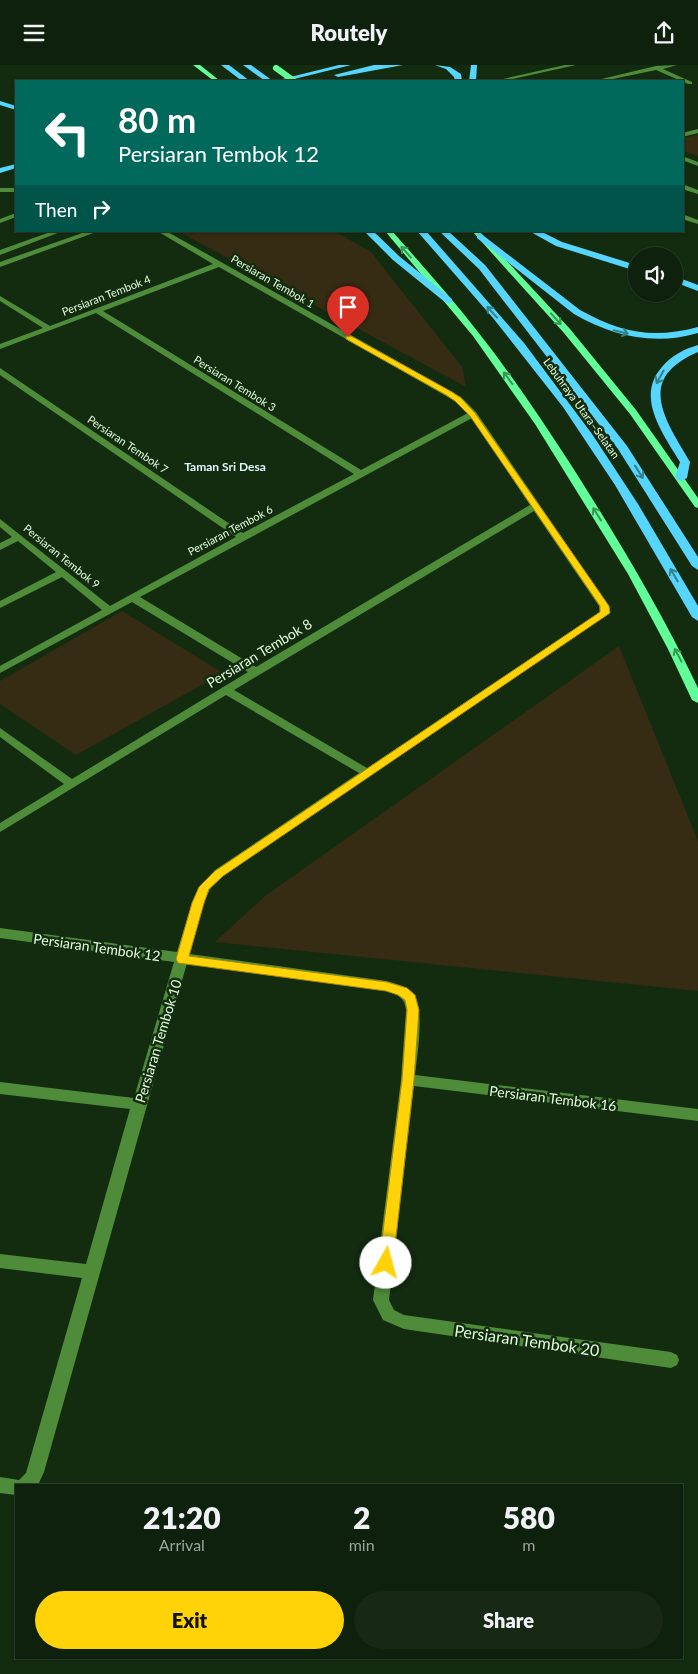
<!DOCTYPE html>
<meta charset="utf-8">
<style>
:root{--surface:#0e210c;--page:#172915;--text:#f1f3f6;--muted:#9ba39d;--line:#2e3e2d;--accent:#ffd307}
body{margin:0;font-family:Lato,sans-serif;background:var(--page);color:var(--text);height:100vh;display:flex;flex-direction:column;font-size:19px;white-space:nowrap}
*{box-sizing:border-box;margin:0}
p{font-size:16px;color:var(--muted)}
.icon{flex:none;width:28px;height:28px;fill:none;stroke:currentColor;stroke-width:2;stroke-linecap:round;stroke-linejoin:round}
.map{position:relative;flex:1;overflow:hidden}
.details{position:absolute;left:15px;top:1419px;width:668px;height:175px;display:flex;flex-direction:column;background:var(--surface);border-radius:0px;box-shadow:0 1px 4px #0004,0 0 0 1px var(--line)}
.details>*{flex:none}
.banner{position:absolute;left:15px;top:15px;width:669px;height:152px;border-radius:0px;box-shadow:0 1px 4px #0004,0 0 0 1px var(--line);background:#00695c;color:#fff;overflow:hidden}
.fabs{position:absolute;left:628px;top:182px;display:grid;gap:10px}
.fabs a{display:grid;place-items:center;width:55px;height:55px;border-radius:50%;background:var(--surface);box-shadow:0 1px 4px #0004,0 0 0 1px var(--line);font-size:25px}
.pin{position:absolute;display:grid;place-items:center;width:42px;height:42px;color:#fff;margin:-51px -21px;border-radius:50% 50% 50% 0;rotate:-45deg;box-shadow:0 0 5px #0007}
.pin .icon{rotate:45deg}
.me{position:absolute;width:55px;margin:-28px;rotate:7deg;stroke-linejoin:round;filter:drop-shadow(0 0 4px #0008)}
.turn{display:flex;align-items:center;gap:18px;height:105px;padding:0 20px;font-size:22px}
.turn .icon{width:65px;height:65px;stroke-width:2.5}
.turn b{display:block;font-size:35px;line-height:42px}
.then{display:flex;align-items:center;height:48px;padding:0 20px;background:#0003;gap:10px;font-size:19px}
.eta{display:flex;justify-content:space-evenly;align-items:center;height:85px;text-align:center}
.eta b{font-size:30px;font-weight:800;line-height:35px}
.button{display:flex;gap:10px;margin-top:auto;padding:10px 20px}
.button a{flex:1;height:58px;border-radius:30px;background:var(--accent);color:#111;font-size:20px;font-weight:800;line-height:58px;text-align:center}
.button a+a{background:var(--page);color:var(--text)}
header{display:flex;justify-content:space-between;align-items:center;height:65px;padding:0 20px;background:var(--surface);font-size:22px;font-weight:800}
.map>svg:first-child{display:block}
.green{fill:#362b13}
.lines{fill:none;stroke-linecap:round;stroke-linejoin:round}
.minor{fill:#4e8c3a;fill-rule:evenodd}
.major{fill:#62ff99;fill-rule:evenodd}
.highway{fill:#56d6ff;fill-rule:evenodd}
.major-bridge{stroke:#62ff99;stroke-width:6}
.oneway{stroke:#3a9654}
.oneway2{stroke:#348188}
.route{fill:#ffd307;stroke:#a68905}
.labels{text-anchor:middle;dominant-baseline:central;stroke-width:5;stroke-linejoin:round;paint-order:stroke}
.far-street-label{font-size:11px;fill:#e1ffdb;stroke:#132c10}
.far-neighbourhood-label{font-size:12px;font-weight:bold;fill:#ddfcff;stroke:#132c10}
.street-label{font-size:14px;fill:#e1ffdb;stroke:#132c10}
.near-street-label{font-size:16px;fill:#e1ffdb;stroke:#132c10}
</style>
<header><svg class="icon" aria-label="menu" viewBox="0 0 24 24"><path d="M4 6h16M4 12h16M4 18h16"/></svg>Routely<svg class="icon" aria-label="share" viewBox="0 0 24 24"><path d="M12 15V3M7 8l5-5 5 5M5 13v7h14v-7"/></svg></header>
<div class="map">
<svg width="698" height="1609" viewBox="0 0 698 1609">
<rect width="100%" height="100%" fill="#132c10"/>
<path class="green" d="M698,70V91L683,86V73Z
M178,166H334L371,187L462,302L466,322Z
M122,546L223,608L76,690L0,639V616Z
M619,581L698,776V926L215,877L265,831Z"/>
<g class="lines">
<path class="minor" d="M565,0H576L504,16H494Z
M677,0L663,4L692,17V19H688L656,5L603,16H593L656,1Z
M698,64V68L682,72V68Z
M682,91L698,97V101L682,95Z
M682,119L698,125V129L682,124Z
M0,123H16V127H0Z
M16,148V152L0,158V154Z
M682,149L698,155V159L682,154Z
M53,166H63L0,190V185Z
M88,166H99L0,202V197Z
M157,166H166L461,332L476,347L609,541L610,548L223,811L210,824L204,838L190,889L387,916C395,919 405,920 412,927C426,941 417,991 415,1010L698,1044V1056L414,1021L389,1235L394,1245L404,1250L671,1287L677,1290L679,1295L677,1300L671,1303L404,1264L383,1255L373,1235L401,1015L406,945C405,933 398,930 387,926L187,898L44,1407L38,1420H16V1430L0,1428V1412L19,1415L26,1408L82,1213L0,1203V1189L86,1199L130,1044L0,1029V1017L134,1033L174,897L0,873V863L177,887L192,838L199,822L215,805L359,708L226,630L0,767V758L64,719L0,672V663L72,714L248,607L132,537L0,608V601L102,545L62,512L0,543V536L56,507L18,476L0,485V478L12,472L0,462V454L110,541L236,472L0,310V303L243,468L354,409L96,248L0,284V279L43,263L0,236V231L50,261L213,199ZM219,202L455,336L468,348L361,405L103,246ZM472,353L530,440L256,602L140,532ZM534,446L599,541L600,547L367,703L234,625Z"/>
<path class="major" d="M193,0H200L220,16H214Z
M385,166H392C421,199 451,232 478,267C512,310 543,357 573,403C618,474 662,547 698,623V638L692,635L668,584L628,509L535,359L473,271Z
M472,166H479L570,264L636,345L698,433V443L695,442L630,349L564,268Z"/>
<path class="highway" d="M221,0H229L250,16H242Z
M243,0H251L273,16H265Z
M339,0H351L286,16H274Z
M374,0H403L338,12L334,10Z
M435,0L450,2L461,9L462,16H455L454,12L446,4Z
M471,0H477L476,16H469Z
M0,36L16,41V45L0,40Z
M16,99V103L0,108V103Z
M364,166H373L399,191L452,234V238H446L393,195Z
M417,166H426L524,278L592,369L638,439L698,541V556L692,552L615,420L563,342L493,253Z
M439,166H448L485,200L627,381L698,492V505L692,501L618,384L479,204Z
M529,166H540L562,177L636,200V206L556,181Z
M480,168L580,245C621,268 653,274 698,262V268C654,281 612,271 574,249L477,173V169Z
M674,211L698,220V226L674,217Z
M698,280V287C635,314 665,354 690,397L687,413L681,416L675,413L680,397C663,369 635,332 662,302C671,291 684,284 698,280Z"/>
<path class="major-bridge" d="M276,3L294,16"/>
</g>
<defs><path id="oneway-shaft" d="M-6 0H5M1.5-3L5.5 0L1.5 3" fill="none" stroke-width="1.6" stroke-linecap="round" stroke-linejoin="round" transform="scale(1.25)"/></defs>
<g class="oneway">
<use href="#oneway-shaft" transform="translate(406 187) rotate(-132)"/>
<use href="#oneway-shaft" transform="translate(556 254) rotate(48)"/>
<use href="#oneway-shaft" transform="translate(508 313) rotate(-126)"/>
<use href="#oneway-shaft" transform="translate(597 449) rotate(-122)"/>
<use href="#oneway-shaft" transform="translate(678 590) rotate(-118)"/>
</g>
<g class="oneway2">
<use href="#oneway-shaft" transform="translate(492 247) rotate(-132)"/>
<use href="#oneway-shaft" transform="translate(621 267) rotate(13)"/>
<use href="#oneway-shaft" transform="translate(660 312) rotate(119)"/>
<use href="#oneway-shaft" transform="translate(639 407) rotate(58)"/>
<use href="#oneway-shaft" transform="translate(674 510) rotate(-120)"/>
</g>
<path class="route" d="M346,271H351L452,327L461,333L475,348L609,541L610,548L223,811L209,824L204,838L189,891L387,917L407,923L415,930L419,945L414,1015L393,1198L391,1203L386,1204L381,1203L379,1198L402,1015L407,945L405,935L398,930L386,926L178,898L176,894L192,838L199,822L215,806L600,547V541L470,351L455,336L446,330L346,274Z"/>
<g class="labels">
<g class="far-street-label">
<text transform="translate(273 216) rotate(30)">Persiaran Tembok 1</text>
<text transform="translate(106 230) rotate(-21)">Persiaran Tembok 4</text>
<text transform="translate(235 318) rotate(32)">Persiaran Tembok 3</text>
<text transform="translate(582 343) rotate(54)">Lebuhraya Utara–Selatan</text>
<text transform="translate(128 379) rotate(34)">Persiaran Tembok 7</text>
<text transform="translate(230 465) rotate(-28)">Persiaran Tembok 6</text>
<text transform="translate(62 491) rotate(39)">Persiaran Tembok 9</text>
</g>
<g class="far-neighbourhood-label">
<text x="225" y="401">Taman Sri Desa</text>
</g>
<g class="street-label">
<text transform="translate(259 588) rotate(-31)">Persiaran Tembok 8</text>
<text transform="translate(97 882) rotate(8)">Persiaran Tembok 12</text>
<text transform="translate(158 976) rotate(-73)">Persiaran Tembok 10</text>
<text transform="translate(553 1033) rotate(7)">Persiaran Tembok 16</text>
</g>
<g class="near-street-label">
<text transform="translate(527 1275) rotate(8)">Persiaran Tembok 20</text>
</g>
</g>
</svg>
<div class="fabs">
<a><svg class="icon" aria-label="sound" viewBox="0 0 24 24"><path d="M4 9h4l5-4v14l-5-4H4zM17 9q2 3 0 6"/></svg></a>
</div>
<div class="pin" style="left:348px;top:272px;background:#d93025"><svg class="icon" aria-label="arrive" viewBox="0 0 24 24"><path d="M6 21V4h12l-3 4 3 4H6"/></svg></div>
<svg class="me" style="left:386px;top:1198px" viewBox="-20 -20 40 40"><circle r="19" fill="#fff"/><path d="M0-13L10 11 0 6-10 11z" fill="#ffd307"/></svg>
<div class="banner">
<div class="turn"><svg class="icon" aria-label="left" viewBox="0 0 24 24"><path d="M17 20v-9H6M10 6l-5 5 5 5"/></svg><div><b>80 m</b>Persiaran Tembok 12</div></div>
<div class="then">Then<svg class="icon" aria-label="right" viewBox="0 0 24 24"><path d="M7 20v-9h11M14 6l5 5-5 5"/></svg></div>
</div>
<section class="details">
<div class="eta">
<div><b>21:20</b><p>Arrival</p></div>
<div><b>2</b><p>min</p></div>
<div><b>580</b><p>m</p></div>
</div>
<div class="button"><a>Exit</a><a>Share</a></div>
</section>
</div>
